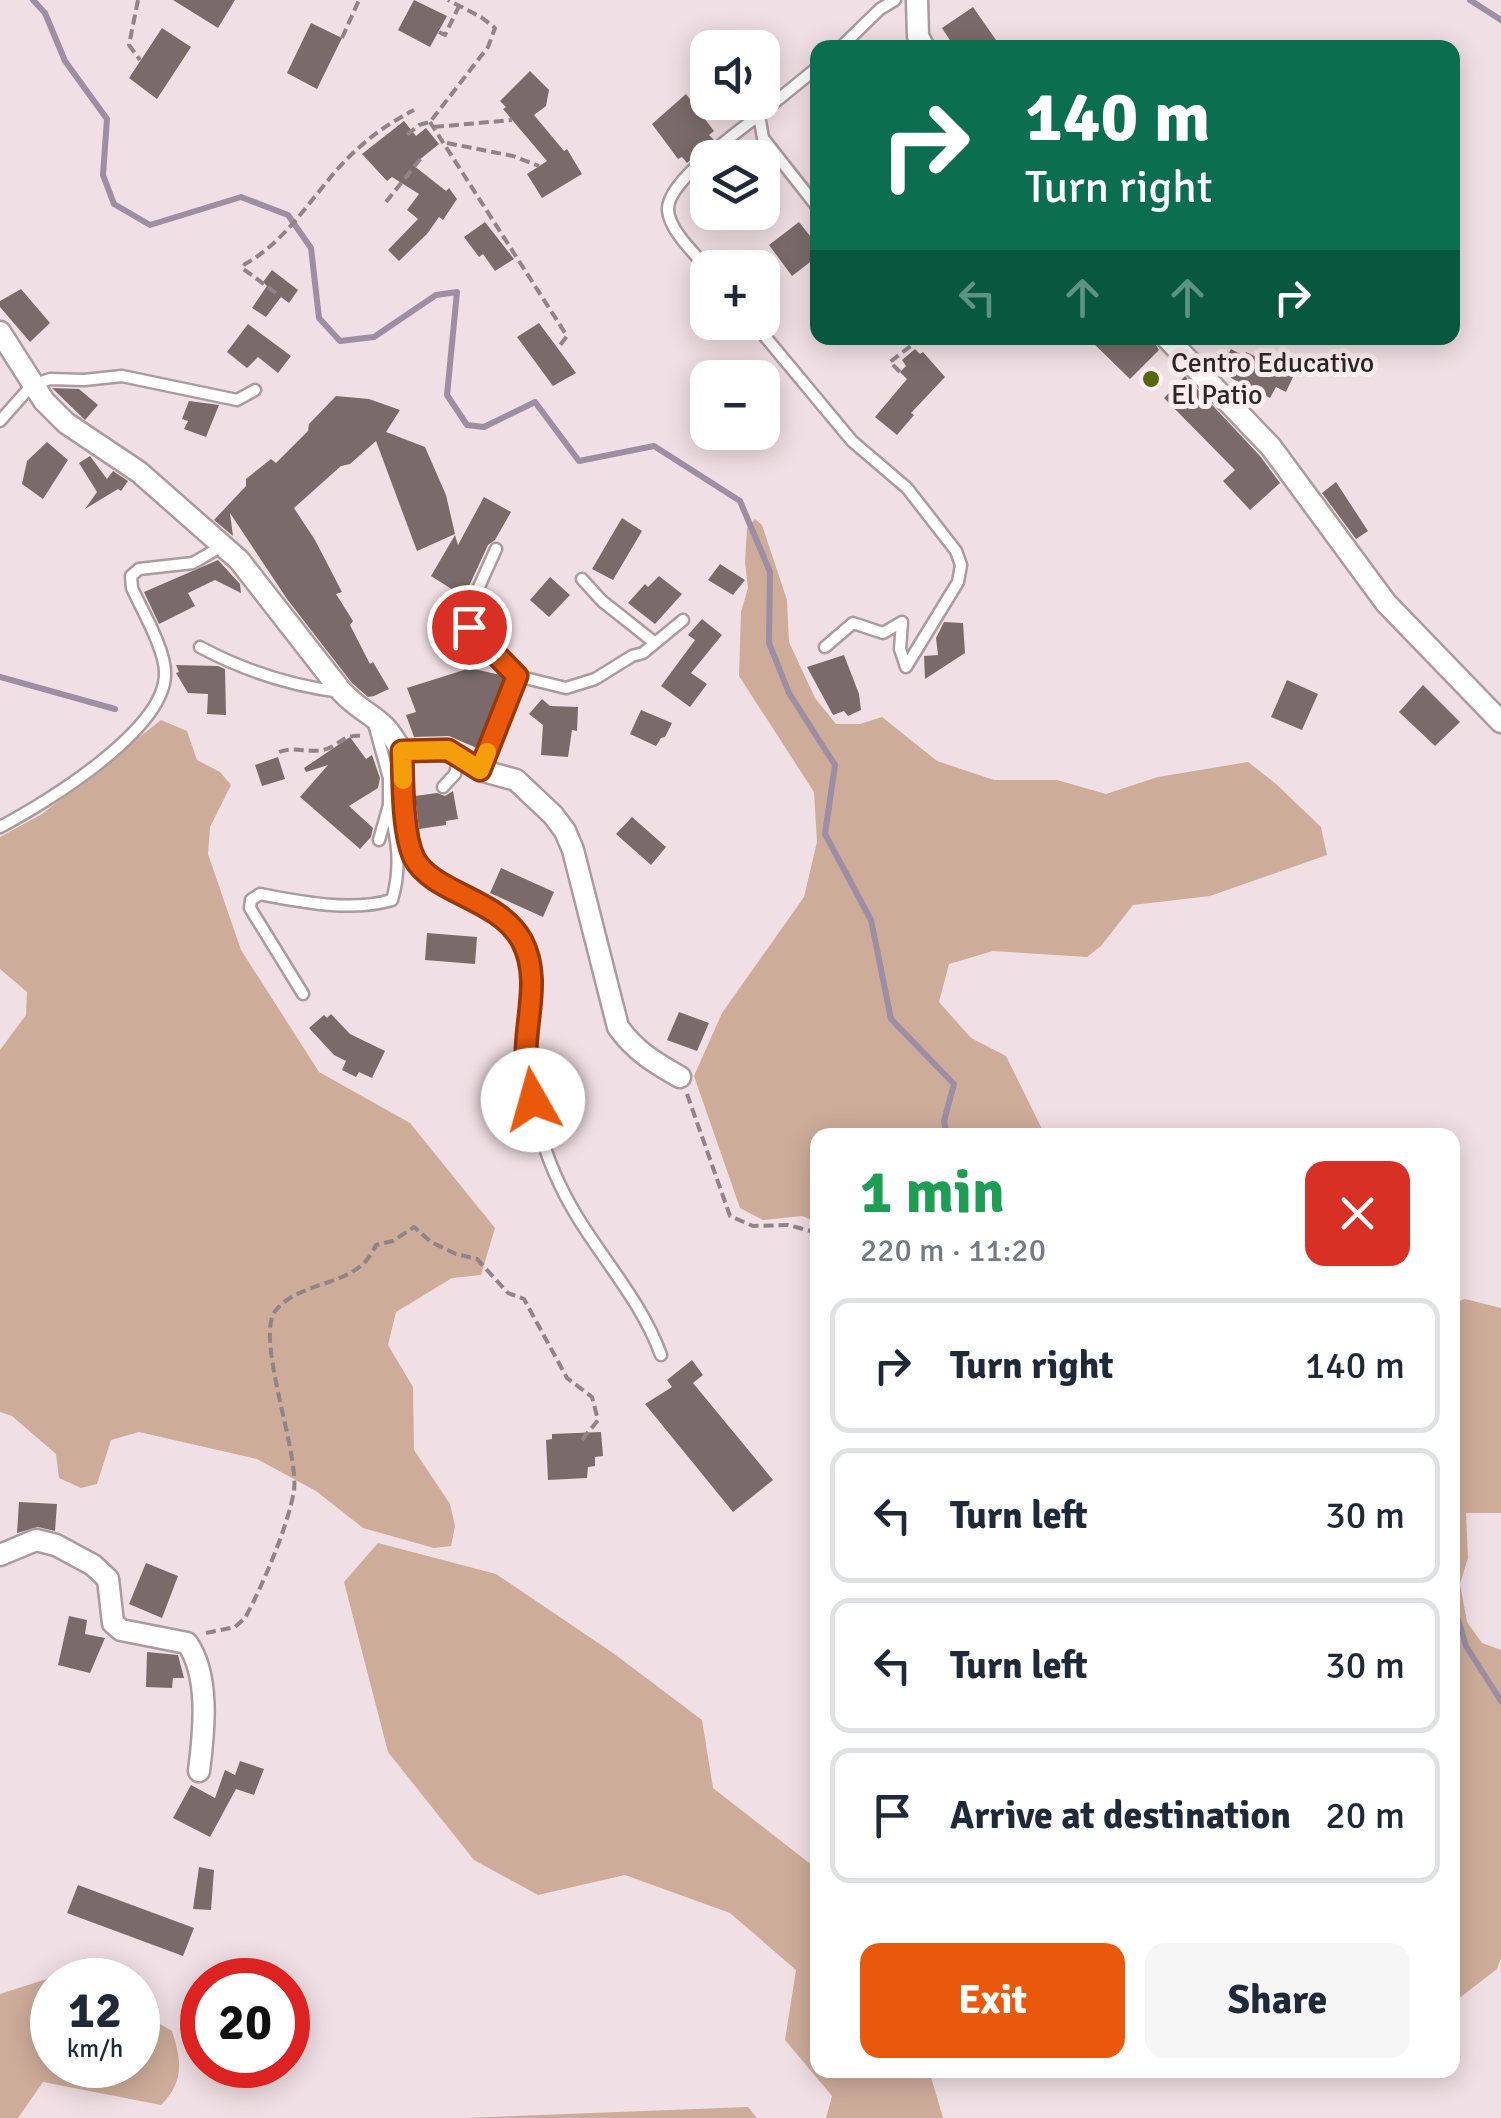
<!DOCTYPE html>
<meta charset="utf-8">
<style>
:root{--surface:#fff;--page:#f6f6f7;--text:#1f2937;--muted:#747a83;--line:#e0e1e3;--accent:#ea580c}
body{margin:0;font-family:Signika,sans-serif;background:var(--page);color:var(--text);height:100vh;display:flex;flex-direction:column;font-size:38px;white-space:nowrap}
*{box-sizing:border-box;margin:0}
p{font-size:32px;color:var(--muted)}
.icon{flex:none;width:55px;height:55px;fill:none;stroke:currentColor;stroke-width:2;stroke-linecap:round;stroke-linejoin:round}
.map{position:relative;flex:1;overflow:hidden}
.drawer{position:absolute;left:810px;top:1128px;width:650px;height:950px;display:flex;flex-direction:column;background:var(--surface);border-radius:20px;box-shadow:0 5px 25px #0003}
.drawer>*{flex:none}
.hud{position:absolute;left:810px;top:40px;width:650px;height:305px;border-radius:20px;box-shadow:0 5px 25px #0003;background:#0b6e4f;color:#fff;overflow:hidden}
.fabs{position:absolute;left:690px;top:30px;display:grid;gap:20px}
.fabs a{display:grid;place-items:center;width:90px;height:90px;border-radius:20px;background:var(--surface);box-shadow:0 5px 25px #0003;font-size:50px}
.speed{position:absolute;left:30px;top:1958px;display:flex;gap:20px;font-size:50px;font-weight:700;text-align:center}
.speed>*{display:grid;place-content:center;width:130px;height:130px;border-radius:50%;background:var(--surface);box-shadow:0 5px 25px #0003;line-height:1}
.speed small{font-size:25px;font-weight:400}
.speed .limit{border:15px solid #d22;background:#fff;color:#111}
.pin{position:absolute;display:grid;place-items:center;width:85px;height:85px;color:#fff;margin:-42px;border:5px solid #fff;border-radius:50%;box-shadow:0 2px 10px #0007}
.me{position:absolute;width:110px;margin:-55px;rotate:353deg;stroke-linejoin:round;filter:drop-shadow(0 0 8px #0008)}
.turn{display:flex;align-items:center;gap:35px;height:210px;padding:0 50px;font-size:45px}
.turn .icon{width:130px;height:130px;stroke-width:2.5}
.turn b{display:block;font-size:70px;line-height:85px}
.lanes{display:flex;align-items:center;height:95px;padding:0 50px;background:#0003;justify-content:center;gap:50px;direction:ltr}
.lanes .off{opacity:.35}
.round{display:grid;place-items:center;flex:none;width:105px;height:105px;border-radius:20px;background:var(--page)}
.overview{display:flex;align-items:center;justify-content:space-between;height:170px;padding:0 50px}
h1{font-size:60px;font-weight:800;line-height:75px;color:#1e9e55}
.primary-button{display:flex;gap:20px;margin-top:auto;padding:20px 50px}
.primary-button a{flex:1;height:115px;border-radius:20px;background:var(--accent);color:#fff;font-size:40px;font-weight:800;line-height:115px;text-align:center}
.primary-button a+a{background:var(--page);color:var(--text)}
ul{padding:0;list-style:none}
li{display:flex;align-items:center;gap:30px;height:135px;margin:0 20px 15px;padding:0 30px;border:5px solid var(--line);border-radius:20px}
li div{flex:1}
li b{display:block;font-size:38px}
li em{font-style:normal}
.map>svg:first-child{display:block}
.forest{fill:#ceac9a}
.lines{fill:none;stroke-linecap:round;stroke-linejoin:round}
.stream{stroke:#9d8ea4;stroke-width:6}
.building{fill:#7a6b6a}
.lane-casing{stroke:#aa9b9f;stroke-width:15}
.street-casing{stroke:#aa9b9f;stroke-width:25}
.path{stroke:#908488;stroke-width:4;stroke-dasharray:10 5;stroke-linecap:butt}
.lane{stroke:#fff;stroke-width:10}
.street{stroke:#fff;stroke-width:20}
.route-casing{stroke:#983908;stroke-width:25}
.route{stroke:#ea580c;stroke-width:18}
.slow{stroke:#f59e0b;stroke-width:18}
.poi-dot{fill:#58670f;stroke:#fdedf1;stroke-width:4}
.labels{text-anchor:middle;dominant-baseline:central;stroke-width:10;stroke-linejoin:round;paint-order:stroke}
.poi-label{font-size:28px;fill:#2d2729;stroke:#fdedf1;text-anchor:start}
</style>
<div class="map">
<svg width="1501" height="2118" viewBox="0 0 1501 2118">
<rect width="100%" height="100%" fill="#f0dfe4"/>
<path class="forest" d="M755,519L762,525L787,600L789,642L815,698L836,724H860L882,717L937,761L994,780H1057L1106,794L1158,777L1248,762L1276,784L1321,827L1327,855L1210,896L1133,905L1101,946L1087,957L993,951L949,964L939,1002L971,1038L1006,1056L1045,1135H818L817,1222L802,1216L763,1220L740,1208L694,1076L722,1013L804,897L817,842L814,792L739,676L741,612L748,588L745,563L747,528Z
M161,720L187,731L197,760L220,772L231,785L210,827L208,854L241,950L319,1072L410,1123L495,1228L481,1275L452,1278L396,1312L388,1345L413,1387L414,1450L450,1504L455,1526L451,1546L434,1548L363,1528L316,1491L257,1459L139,1432L111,1440L97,1484L81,1488L59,1478L56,1454L12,1416L0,1412V1050L26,1015L27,992L0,969V837L42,814Z
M1465,1299L1501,1308V1513H1466L1468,1558L1460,1584L1467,1622L1482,1643L1501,1650V1958L1497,1969L1453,2003L1452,1303Z
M378,1543L496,1574L613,1653L702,1720L713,1788L817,1869L818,2070H929L943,2118H826L832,2096L785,2040L796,1970L730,1913L625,1875L538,1895L474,1860L388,1752L344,1582Z
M59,1975L75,1980H52V2065H138V2011L172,2031C182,2062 184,2082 161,2105L43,2082L18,2118H0V1994Z
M748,2107L757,2118H465Z"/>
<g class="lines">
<path class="stream" d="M33,0L45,13L65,61L107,119L103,175L114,204L150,225L241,197L288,215L311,248L319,318L340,341L374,337L436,295L457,292L447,395L467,425L484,427L535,402L579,461L654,446L740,501L770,572L769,643L789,693L835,765L825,834L871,920L891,1019L954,1084L944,1121L947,1135
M1470,0L1501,20
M0,677L115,709
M1452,1600L1466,1646L1501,1701"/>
</g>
<path class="building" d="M173,0H235L218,28Z
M414,0L447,16L430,47L398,30Z
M973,7L996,40L984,48H955L942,28Z
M311,23L342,38L317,89L287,73Z
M162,28L191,47L157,99L129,78Z
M530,71L549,90L546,106L534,115L564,151L567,149L582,174L542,198L527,174L547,161L503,109L506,107L500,101Z
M686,94L714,131L709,135L714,140L687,163L682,157L678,159L652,124Z
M404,121L416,136L426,128L439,144L413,165L446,191L449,188L457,199L443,220L439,217L427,234L399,261L388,250L418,219L407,210L419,194L392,177L387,181L362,154Z
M485,222L514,259L495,271L483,254L479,257L464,237Z
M799,222L818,246V256L792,276L769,245Z
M272,270L298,290L289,303L281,297L266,317L252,308L267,286L263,282Z
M21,289L50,323L30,342L0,307V301Z
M539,323L576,373L553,386L517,337Z
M248,324L291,356L278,373L258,357L247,368L227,352Z
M1088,338H1152L1159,350L1130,379Z
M915,349L920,354L923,352L945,377L911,413L914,415L897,435L875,417L907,379L900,372L906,366L902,360Z
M1231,349L1244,356L1246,352L1294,375L1286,392L1276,387L1270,398L1231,378L1234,373L1222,367Z
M1185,376L1260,456L1280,483L1250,510L1223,481L1235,470L1164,398Z
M52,388L79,389L98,405L85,420Z
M336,396L369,399L400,410L386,432L425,447L446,495L455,534L417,551L376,441L350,464L341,466L294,508L315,540L342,592L336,594L353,621L350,625L370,664L373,662L389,689L374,696L368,697L352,683L287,599L230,513L233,536L214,520L246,486V479L271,459L276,463L308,431L309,424Z
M189,401L219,405L206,437L184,429L188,421L182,419Z
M47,442L68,460L43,499L22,484L27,461Z
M90,456L107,479L113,471L128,481L121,491L118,489L85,509L97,492L79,463Z
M1336,482L1368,531L1356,539L1322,493Z
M484,497L511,512L495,540L488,545L464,597L431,576L455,535L458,545Z
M622,518L642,531L613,580L592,569Z
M218,560L240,584L241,593L215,580L188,593L195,606L159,624L144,592Z
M720,564L745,580L733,595L708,580Z
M659,576L682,594L655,624L628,603L645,584L648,587Z
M550,577L570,595L549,617L530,600Z
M702,619L722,635L691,673L707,684L690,707L661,686L695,640L688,635Z
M944,622L963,623L965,653L925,679L924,656L938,655L936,638Z
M844,655L859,694L861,710L848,716L844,711L833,715L807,667Z
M176,665L218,666L225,669L226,715L207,714L208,694L188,693L176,673L179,672Z
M465,667L505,676L479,749L449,736L414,737L406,715L416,712L407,688L464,670Z
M1287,680L1318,694L1302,730L1271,717Z
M1423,685L1460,722L1435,746L1399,712Z
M542,699L550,706L578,707L577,731L572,730L568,757L541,755L543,725L529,714Z
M641,710L672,723L665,737L661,738L656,746L630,734Z
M350,737L366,759L372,755L380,778L378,788L349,806L373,828L371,837L360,849L300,797L328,765L306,772L304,768Z
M278,757L285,779L262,786L255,765Z
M453,791L458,819L446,821V825L419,829L415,796L437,793L445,796Z
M632,817L666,847L651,865L616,834Z
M501,868L554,892L543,917L490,893Z
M427,933L477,937L475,964L425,960Z
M679,1012L709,1023L697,1051L667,1040Z
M331,1014L350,1034L385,1051L372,1078L359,1072L356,1077L342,1070L346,1061L334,1055L309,1028L324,1015L327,1018Z
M692,1360L703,1375L693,1383L773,1480L733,1512L645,1404L672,1387L667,1380Z
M601,1432L603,1456L595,1457V1466L588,1467L587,1478L548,1480L546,1440L552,1439V1434Z
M19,1502L57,1504L55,1531L38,1527L17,1533Z
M146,1563L178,1576L162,1618L129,1604Z
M69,1616L87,1620L85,1634L105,1638L90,1673L58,1665Z
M147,1652L178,1655L184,1678H173L172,1688L146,1687Z
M240,1761L264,1769L254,1795L236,1789L210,1837L173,1818L191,1785L215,1798L225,1770L235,1775Z
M199,1867L214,1870L211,1910L193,1909Z
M78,1885L194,1928L183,1956L67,1913Z"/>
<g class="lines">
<defs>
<path id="lane" d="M840,48L880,9L895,0
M818,67L759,115L763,138L818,208
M708,269C695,254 669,230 668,210C666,182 738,132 759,115
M753,322L852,441L907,488L956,551L961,565L958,582L906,667L900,649L902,622L883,633L853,623L825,647
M0,421L32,385L50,379L84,380L122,376L237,400L255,390
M496,549L465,618L483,643L517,676L566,688L595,679L632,656L643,653L683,620
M582,579L602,601L655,643
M200,647C243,670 292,686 341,692
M373,720L389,778V805L379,840
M401,751C403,781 402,830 414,857C432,895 498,899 521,940C544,980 521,1025 527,1068C532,1106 543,1150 560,1185C588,1245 638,1292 661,1355
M480,770L517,676
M443,787L455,774L459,758
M0,827C46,803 165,730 165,674C166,651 142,610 132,588L131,576L139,569L193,563L222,546
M303,994L250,908L251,900L260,894C302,902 351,912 392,900C402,866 397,838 389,805"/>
<path id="street" d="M917,0L918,36L924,48
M0,332L44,401L66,423L139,472L239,560L342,692C368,719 381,713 401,751L448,750L480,770L516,780L553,815L565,831L573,850L618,1027C635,1051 655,1063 680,1077
M1167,338L1271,447L1386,603L1501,722
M0,1555L36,1540L56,1545L93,1565L108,1579L113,1623L121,1630L187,1643C210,1675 204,1732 199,1771"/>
</defs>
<use href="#lane" class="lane-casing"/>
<use href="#street" class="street-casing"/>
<path class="path" d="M138,0L129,45L140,60
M439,32L445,35L459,6
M342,38L359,0
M430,122L567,336L558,348
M434,127L512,120
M407,135L419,125L430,122L488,47L495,28L481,17L448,0
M447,143L513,156L539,166
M386,202L421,158
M276,293L242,268L245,264C286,242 313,195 344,162C365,140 387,124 414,110
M900,372L890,362L921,338
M279,752C294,746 308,753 322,750C340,747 340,734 362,736
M687,1094L730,1216L753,1226L788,1225L818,1233
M206,1633L235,1627L245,1618C262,1587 289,1524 294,1490C299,1450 254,1336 276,1310C298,1284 339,1286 363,1264C368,1260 373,1251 376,1245L393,1241L414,1227L431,1242L456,1254L477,1259L508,1293L524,1299L567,1378L592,1397L598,1420L582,1440"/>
<use href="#lane" class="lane"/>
<use href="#street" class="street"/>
</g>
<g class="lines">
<defs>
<path id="route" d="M469,627L517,676L480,770L448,750L402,751C403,780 402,832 414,858C433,894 499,898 522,941C542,979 524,1022 526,1062C527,1074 530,1087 533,1100"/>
</defs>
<use href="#route" class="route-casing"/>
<use href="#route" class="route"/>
<path class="slow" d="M403,780L402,751L448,750L480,770L487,752"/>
</g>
<circle class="poi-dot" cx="1151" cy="379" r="10"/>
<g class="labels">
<g class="poi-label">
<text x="1171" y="363">Centro Educativo<tspan x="1171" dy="32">El Patio</tspan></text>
</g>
</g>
</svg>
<div class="fabs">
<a><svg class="icon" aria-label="sound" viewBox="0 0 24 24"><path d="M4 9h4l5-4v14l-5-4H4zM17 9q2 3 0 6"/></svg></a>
<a><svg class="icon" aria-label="layers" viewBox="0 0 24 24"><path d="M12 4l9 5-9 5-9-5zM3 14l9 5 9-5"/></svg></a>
<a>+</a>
<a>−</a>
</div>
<div class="speed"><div>12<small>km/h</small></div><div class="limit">20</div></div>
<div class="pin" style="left:469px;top:627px;background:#d93025"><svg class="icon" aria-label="arrive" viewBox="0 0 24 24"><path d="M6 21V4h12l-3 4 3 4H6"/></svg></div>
<svg class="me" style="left:533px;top:1100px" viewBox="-20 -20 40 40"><circle r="19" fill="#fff"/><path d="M0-13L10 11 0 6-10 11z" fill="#ea580c"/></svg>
<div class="hud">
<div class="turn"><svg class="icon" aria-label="right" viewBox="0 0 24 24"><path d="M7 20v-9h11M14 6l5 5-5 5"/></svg><div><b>140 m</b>Turn right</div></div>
<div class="lanes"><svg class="icon off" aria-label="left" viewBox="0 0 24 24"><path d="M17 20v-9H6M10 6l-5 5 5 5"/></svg><svg class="icon off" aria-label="ahead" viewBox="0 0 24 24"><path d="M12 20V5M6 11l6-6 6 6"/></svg><svg class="icon off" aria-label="ahead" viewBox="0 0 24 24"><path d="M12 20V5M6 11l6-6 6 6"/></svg><svg class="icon" aria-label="right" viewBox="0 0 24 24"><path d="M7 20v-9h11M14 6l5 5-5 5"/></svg></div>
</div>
<section class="drawer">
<div class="overview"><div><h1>1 min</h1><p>220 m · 11:20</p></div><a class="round" style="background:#d93025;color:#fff"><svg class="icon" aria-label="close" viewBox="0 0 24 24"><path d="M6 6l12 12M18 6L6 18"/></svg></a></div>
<ul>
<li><svg class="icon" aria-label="right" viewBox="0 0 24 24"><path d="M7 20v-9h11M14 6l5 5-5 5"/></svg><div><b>Turn right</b></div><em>140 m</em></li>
<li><svg class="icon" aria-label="left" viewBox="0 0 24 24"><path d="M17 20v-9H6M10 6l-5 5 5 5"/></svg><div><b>Turn left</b></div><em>30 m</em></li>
<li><svg class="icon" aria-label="left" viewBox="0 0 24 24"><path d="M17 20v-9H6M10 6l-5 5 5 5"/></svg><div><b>Turn left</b></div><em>30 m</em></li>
<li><svg class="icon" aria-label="arrive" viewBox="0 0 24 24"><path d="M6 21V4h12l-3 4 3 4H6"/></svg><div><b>Arrive at destination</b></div><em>20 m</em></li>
</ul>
<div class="primary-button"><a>Exit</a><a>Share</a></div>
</section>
</div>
